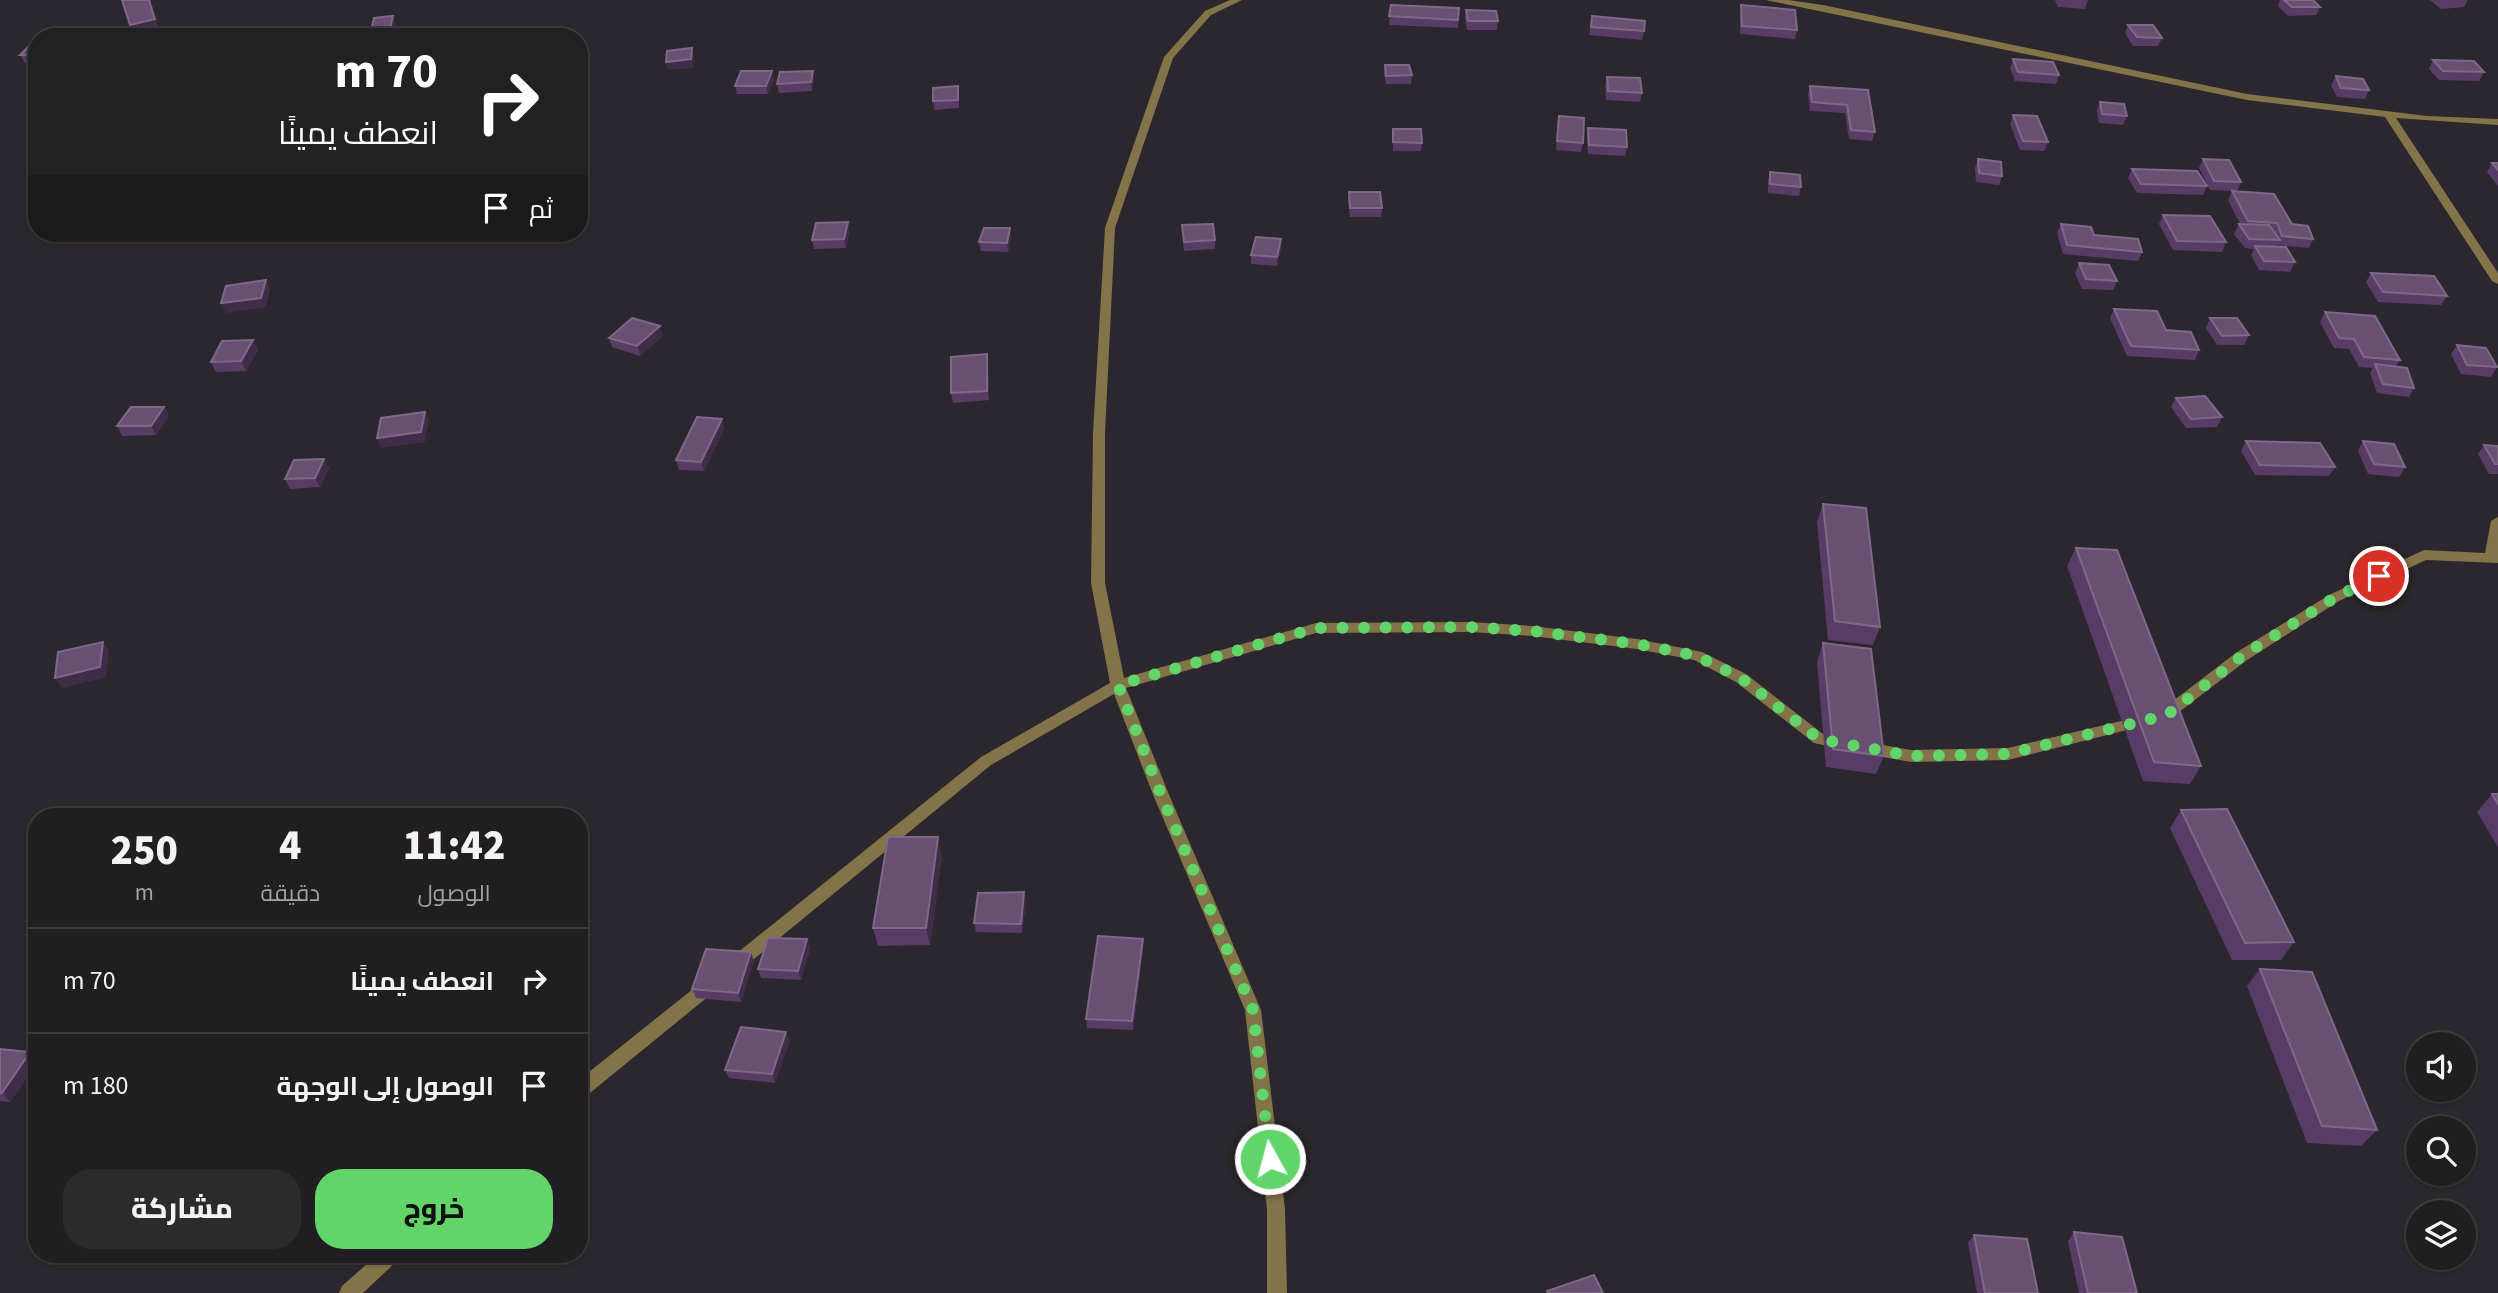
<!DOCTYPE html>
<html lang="ar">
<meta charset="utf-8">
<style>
:root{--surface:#211d22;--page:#2d2a2f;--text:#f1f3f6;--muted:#a2a2a5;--line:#3e3b40;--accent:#61d56a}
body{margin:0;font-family:"Source Sans 3",Cairo,sans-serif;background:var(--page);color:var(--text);direction:rtl;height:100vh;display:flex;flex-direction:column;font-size:26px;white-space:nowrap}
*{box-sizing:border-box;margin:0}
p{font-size:23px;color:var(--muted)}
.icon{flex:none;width:38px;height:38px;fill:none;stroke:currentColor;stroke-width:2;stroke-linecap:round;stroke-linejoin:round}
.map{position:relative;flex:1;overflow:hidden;direction:ltr}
.panel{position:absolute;left:28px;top:808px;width:560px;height:455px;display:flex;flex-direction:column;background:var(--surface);border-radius:28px;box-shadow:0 2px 5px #0004,0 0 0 2px var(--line);direction:rtl}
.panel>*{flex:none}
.banner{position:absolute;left:28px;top:28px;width:560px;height:214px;border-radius:28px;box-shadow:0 2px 5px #0004,0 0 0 2px var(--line);direction:rtl;background:#202124;color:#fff;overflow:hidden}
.tools{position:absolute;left:2406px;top:1032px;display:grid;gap:14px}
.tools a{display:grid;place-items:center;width:70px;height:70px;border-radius:50%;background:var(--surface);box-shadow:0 2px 5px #0004,0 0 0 2px var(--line);font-size:35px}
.pin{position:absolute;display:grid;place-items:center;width:60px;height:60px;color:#fff;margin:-30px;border:4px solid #fff;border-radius:50%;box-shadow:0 2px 7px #0007}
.me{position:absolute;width:77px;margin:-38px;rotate:353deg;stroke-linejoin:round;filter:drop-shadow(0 0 5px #0008)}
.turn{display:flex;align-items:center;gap:24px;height:147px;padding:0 35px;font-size:32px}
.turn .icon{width:91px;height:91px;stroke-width:2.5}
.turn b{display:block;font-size:49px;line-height:60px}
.then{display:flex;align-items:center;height:66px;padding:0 35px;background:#0003;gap:14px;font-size:26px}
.eta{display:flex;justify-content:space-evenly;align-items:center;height:119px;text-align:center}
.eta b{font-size:42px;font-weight:800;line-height:49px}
.button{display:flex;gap:14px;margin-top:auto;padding:14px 35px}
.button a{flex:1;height:80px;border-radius:28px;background:var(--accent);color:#111;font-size:28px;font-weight:800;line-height:80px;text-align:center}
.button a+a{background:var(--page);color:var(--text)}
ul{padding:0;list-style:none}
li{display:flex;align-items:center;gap:21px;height:105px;padding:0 35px;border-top:2px solid var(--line)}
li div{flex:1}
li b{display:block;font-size:26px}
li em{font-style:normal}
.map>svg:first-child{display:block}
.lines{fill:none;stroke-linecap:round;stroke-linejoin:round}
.street{fill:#837348;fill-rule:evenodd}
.wall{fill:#593c65}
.shaded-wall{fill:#402c48}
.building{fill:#694f74;stroke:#7e6888;stroke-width:2}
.route{stroke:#61d56a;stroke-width:12;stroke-dasharray:0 21.6}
</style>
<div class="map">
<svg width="2498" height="1293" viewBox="0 0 2498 1293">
<rect width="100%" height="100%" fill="#2c272e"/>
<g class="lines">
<path class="street" d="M1230,0H1242L1211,15L1173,58L1115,228L1105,433V583L1124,678L1316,623L1470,622L1532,626L1637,639L1702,652L1746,674L1823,734L1847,739L1849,743L1847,747L1842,749L1814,743L1736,682L1694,660L1637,649L1532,636L1470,632L1316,633L1126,688L1170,797L1261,1010L1285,1209L1287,1293H1267V1209L1245,1010L1154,797L1114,694L991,765L744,967L738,969L732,967L730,962L732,957L981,757L1110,683L1091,583L1093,433L1105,228L1164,57L1205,11Z
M1766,0H1788L1823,5L2247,94L2427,116L2498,119V125L2396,118L2498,273V284L2492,281L2385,117L2247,100Z
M2498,517V563L2426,560L2339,601L2247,660L2170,719H2160L2158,715L2160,711L2237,652L2329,595L2424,550L2485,553L2491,521Z
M2142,716L2147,717L2149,721L2147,725L2008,760L1911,762L1866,754L1861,752L1859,748L1861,744L1866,742L1911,750L2008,748Z
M709,979L715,981L717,986L715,991L585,1097L579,1099V1080L703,981Z
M377,1255H399L397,1261L363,1293H339L342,1286Z"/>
</g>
<path class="wall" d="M2055,0H2088L2085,9L2058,7Z
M2280,0H2313L2320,7L2316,15L2288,16L2278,6Z
M2430,0H2468L2464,7L2441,9Z
M1391,5L1459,8L1458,28L1389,25Z
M1741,5L1797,30L1795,39L1740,34V14Z
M1466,10L1498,21L1497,30H1467L1465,19Z
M1592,16L1644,31L1642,40L1589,35Z
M2128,25L2162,38L2158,46H2133L2125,33Z
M37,40V63H25L20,55Z
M2013,59L2059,75L2056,84L2015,81L2010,68Z
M2433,60L2484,72L2479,81L2439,80L2429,69Z
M1385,65L1412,75L1411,84H1386L1384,74Z
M2336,76L2369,90L2365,99L2337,97L2331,85Z
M1607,77L1642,93L1640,102L1606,100L1605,86Z
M814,79L812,91L779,93L777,84Z
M774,80L768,94H737L735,86Z
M1810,86L1868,90L1875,132L1872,141L1849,139L1845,113L1810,111L1808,94Z
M959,95V108L934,110L933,101Z
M2100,102L2127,116L2123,125L2099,123L2097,110Z
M2013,115L2048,142L2044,151L2020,150L2010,124Z
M1558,125L1583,143L1581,152L1556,150Z
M1588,128L1627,147L1625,156L1588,154L1587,137Z
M1393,129L1422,143L1421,151H1393Z
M1978,159L2002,176L1999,185L1976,182L1975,168Z
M2203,159L2241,182L2237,191L2210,190L2199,168Z
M2492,163H2498V186L2487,172Z
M2132,169L2207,186L2203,195L2137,193L2128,178Z
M1770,172L1801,187L1799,196L1768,193V181Z
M2232,191L2292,224L2313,239L2309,248L2277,245L2276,246L2295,262L2290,272L2259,270L2251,255L2254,249L2245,248L2234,234L2239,224H2240L2228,200Z
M1349,192L1382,208L1381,217H1350L1348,201Z
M2163,215L2226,242L2222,252L2173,250L2159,224Z
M2061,224L2094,235L2142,252L2138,261L2063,254L2057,233Z
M1182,225L1215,240V249L1184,251Z
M849,232L846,248L814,249L812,240Z
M1011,237L1008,252L981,251L979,242Z
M1281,239V248L1277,266L1251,264V255Z
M2079,263L2117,281L2113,290L2082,289L2075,273Z
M2371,273L2447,296L2441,305L2378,302L2366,282Z
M2114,309L2166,330L2199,350L2195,360L2127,356L2110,318Z
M2325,312L2400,360L2396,366L2414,388L2409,397L2377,393L2370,373L2373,368L2359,367L2349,349L2334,348L2320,322Z
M2210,318L2249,335L2244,345H2217L2206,328Z
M663,336L640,356L612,347L609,338Z
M253,340L258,350L246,371L216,372L211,362Z
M2457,345L2497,367L2491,377L2461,374L2451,354Z
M988,364L989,400L953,403L951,393Z
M2176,398L2222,417L2217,427L2186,428L2171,407Z
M164,407L169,416L156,435L122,436L117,426Z
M722,419L724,429L704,471L679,470L676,460Z
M2246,441L2335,467L2329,476L2255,475L2241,451Z
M2363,441L2405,467L2399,477L2368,474L2358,451Z
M2484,445L2498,446V474H2489L2478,454Z
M324,459L329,468L320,487L290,489L285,479Z
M1823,504L1880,627L1873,645L1828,640L1817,522Z
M2076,548L2201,766L2190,784L2143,781L2067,566Z
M1823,643L1884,756L1876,774L1826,767L1817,662Z
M2492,794H2498V847L2477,812Z
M2181,810L2294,942L2281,960H2232L2170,828Z
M942,855L930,945L878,946L873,928Z
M1026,901L1022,933L976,932L974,923Z
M807,939L810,948L801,980L761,978L758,969Z
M1143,948L1133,1030L1087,1028L1086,1019Z
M754,961L741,1002L696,998L692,989Z
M2260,969L2377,1130L2361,1146L2307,1143L2247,986Z
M790,1040L775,1083L729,1078L725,1070Z
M0,1049L30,1052L37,1058V1063L10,1102L0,1101Z
M2074,1232L2137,1293H2079L2068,1241Z
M1974,1235L2038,1293H1977L1968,1243Z"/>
<path class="shaded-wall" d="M149,0H150L159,28L134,34L130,25Z
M393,16L396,24L394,37H373L371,30Z
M315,28L319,37H309Z
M692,48L694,57V68L668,70L666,62Z
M772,71L774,80L768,94L766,86Z
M813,71L814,79L812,91L811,82Z
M848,222L849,232L846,248L844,239Z
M1010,228L1011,237L1008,252L1007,243Z
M1281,239V248L1277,266V257Z
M266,280L270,289L266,307L226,313L221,303Z
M660,326L663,336L640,356L637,346Z
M253,340L258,350L246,371L241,361Z
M987,354L988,364L989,400L987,391Z
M164,407L169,416L156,435L151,426Z
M425,412L429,421L425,442L381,448L377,438Z
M722,419L724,429L704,471L701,462Z
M324,459L329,468L320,487L315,478Z
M103,642L109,651L106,677L62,688L55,678Z
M938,837L942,855L930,945L926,928Z
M1024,892L1026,901L1022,933L1021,924Z
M807,939L810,948L801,980L798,971Z
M1143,939V948L1133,1030L1132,1021Z
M751,952L754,961L741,1002L738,993Z
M786,1032L790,1040L775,1083L772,1074Z
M30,1052L37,1058V1063L10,1102L2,1093Z"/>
<path class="building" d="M122,0H149L155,19L130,25Z
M2284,0H2313L2320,7H2292Z
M1391,5L1459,8L1458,20L1389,16Z
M1741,5L1795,10L1797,30L1742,26Z
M1466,10L1496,11L1498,21H1468Z
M393,16L390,28L371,30L374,18Z
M1592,16L1645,21L1644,31L1591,27Z
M2128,25H2153L2162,38L2137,37Z
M286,28H315L309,37H280Z
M434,33L432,37H409L410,35Z
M35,40H37V55H20Z
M692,48L691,59L666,62L667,51Z
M2013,59L2053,62L2059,75L2018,72Z
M2433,60L2474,61L2484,72L2443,71Z
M1385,65H1409L1412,75L1386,76Z
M741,71H772L766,86H735Z
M813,71L811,82L777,84L780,72Z
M2336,76L2363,79L2369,90L2341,88Z
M1607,77L1640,78L1642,93L1608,91Z
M958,86V100L933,101V88Z
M1810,86L1868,90L1875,132L1851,130L1847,105L1812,102Z
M2100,102L2124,104L2127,116L2102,114Z
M2013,115L2037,116L2048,142L2023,141Z
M1559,116L1584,118L1583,143L1557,141Z
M1588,128L1626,130L1627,147L1589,145Z
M1393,129H1421L1422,143L1393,142Z
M1978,159L2001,162L2002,176L1979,173Z
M2203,159L2229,160L2241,182L2214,181Z
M2492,163H2498V170Z
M2132,169L2197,171L2207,186L2141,184Z
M1770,172L1800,175L1801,187L1770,184Z
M2232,191L2274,194L2292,224L2308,226L2313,239L2282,236L2277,223L2248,221Z
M1349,192H1380L1382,208H1350Z
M2163,215L2210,216L2226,242L2177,241Z
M848,222L844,239L812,240L816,223Z
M1213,224L1215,240L1184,242L1182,225Z
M2061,224L2091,227L2094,235L2138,239L2142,252L2067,245Z
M2239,224L2269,225L2280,240L2249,239Z
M984,228H1010L1007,243L979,242Z
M1256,237L1281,239L1277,257L1251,255Z
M2255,246L2286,247L2295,262L2264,261Z
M2079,263L2109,265L2117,281L2086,279Z
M2371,273L2434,276L2447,296L2383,292Z
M266,280L261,298L221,303L226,286Z
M2114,309L2157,311L2166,330L2191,332L2199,350L2131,346Z
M2325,312L2375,316L2400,360L2364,357L2354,339L2339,338Z
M632,318L660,326L637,346L609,338Z
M2210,318H2237L2249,335L2222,336Z
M253,340L241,361L211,362L222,341Z
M2457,345L2486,348L2497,367L2467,365Z
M987,354V391L951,393V357Z
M2375,364L2407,368L2414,388L2383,384Z
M2205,396L2222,417L2191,419L2176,398Z
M131,407H164L151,426H117Z
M425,412L421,432L377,438L381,418Z
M697,417L722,419L701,462L676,460Z
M2246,441L2320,443L2335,467L2260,465Z
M2363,441L2394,444L2405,467L2374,464Z
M2484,445L2498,446V464H2495Z
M324,459L315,478L285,479L294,460Z
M1823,504L1866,508L1880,627L1835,621Z
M2076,548L2117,550L2201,766L2154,762Z
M103,642L100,667L55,678L58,652Z
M1823,643L1871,649L1884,756L1833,749Z
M2492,794H2498V804Z
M2227,809L2294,942L2245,943L2181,810Z
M101,812L137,817H98Z
M888,837H938L926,928H873Z
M1024,892L1021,924L974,923L978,893Z
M1098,936L1143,939L1132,1021L1086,1019Z
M768,938L807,939L798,971L758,969Z
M706,949L751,952L738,993L692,989Z
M2260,969L2312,972L2377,1130L2322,1126Z
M741,1027L786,1032L772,1074L725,1070Z
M0,1049L30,1052L2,1093H0Z
M2074,1232L2122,1237L2137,1293H2088Z
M1974,1235L2027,1239L2038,1293H1985Z
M1594,1275L1603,1293H1548L1547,1291Z"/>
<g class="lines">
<path class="route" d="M1270,1159L1253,1010L1162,797L1118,685L1316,628L1470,627L1532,631L1637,644L1697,656L1741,678L1819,739L1911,756L2008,754L2167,715L2242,656L2334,598L2379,576"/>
</g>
</svg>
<div class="tools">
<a><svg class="icon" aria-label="sound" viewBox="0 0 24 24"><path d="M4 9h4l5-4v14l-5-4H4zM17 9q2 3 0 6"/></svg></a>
<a><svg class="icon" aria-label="search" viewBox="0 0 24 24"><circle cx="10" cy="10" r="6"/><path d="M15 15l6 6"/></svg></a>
<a><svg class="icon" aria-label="layers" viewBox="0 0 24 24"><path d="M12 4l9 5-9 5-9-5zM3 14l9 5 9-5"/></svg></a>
</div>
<div class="pin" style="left:2379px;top:576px;background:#d93025"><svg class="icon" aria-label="arrive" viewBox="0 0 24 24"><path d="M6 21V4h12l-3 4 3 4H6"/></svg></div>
<svg class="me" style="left:1270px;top:1159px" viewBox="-20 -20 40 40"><circle r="17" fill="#61d56a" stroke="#fff" stroke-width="3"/><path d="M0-11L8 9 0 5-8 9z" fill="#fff"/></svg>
<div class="banner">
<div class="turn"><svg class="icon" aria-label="right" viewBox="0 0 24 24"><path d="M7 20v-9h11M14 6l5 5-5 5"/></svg><div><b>70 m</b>انعطف يمينًا</div></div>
<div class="then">ثم<svg class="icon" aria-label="arrive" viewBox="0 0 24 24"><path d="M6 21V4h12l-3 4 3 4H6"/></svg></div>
</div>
<section class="panel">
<div class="eta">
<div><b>11:42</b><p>الوصول</p></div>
<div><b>4</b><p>دقيقة</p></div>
<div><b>250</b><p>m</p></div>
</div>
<ul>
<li><svg class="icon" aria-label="right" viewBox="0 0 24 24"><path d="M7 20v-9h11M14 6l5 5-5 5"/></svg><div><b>انعطف يمينًا</b></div><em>70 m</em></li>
<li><svg class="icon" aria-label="arrive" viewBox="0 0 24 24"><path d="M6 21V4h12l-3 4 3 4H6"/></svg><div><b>الوصول إلى الوجهة</b></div><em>180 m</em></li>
</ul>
<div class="button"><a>خروج</a><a>مشاركة</a></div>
</section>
</div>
